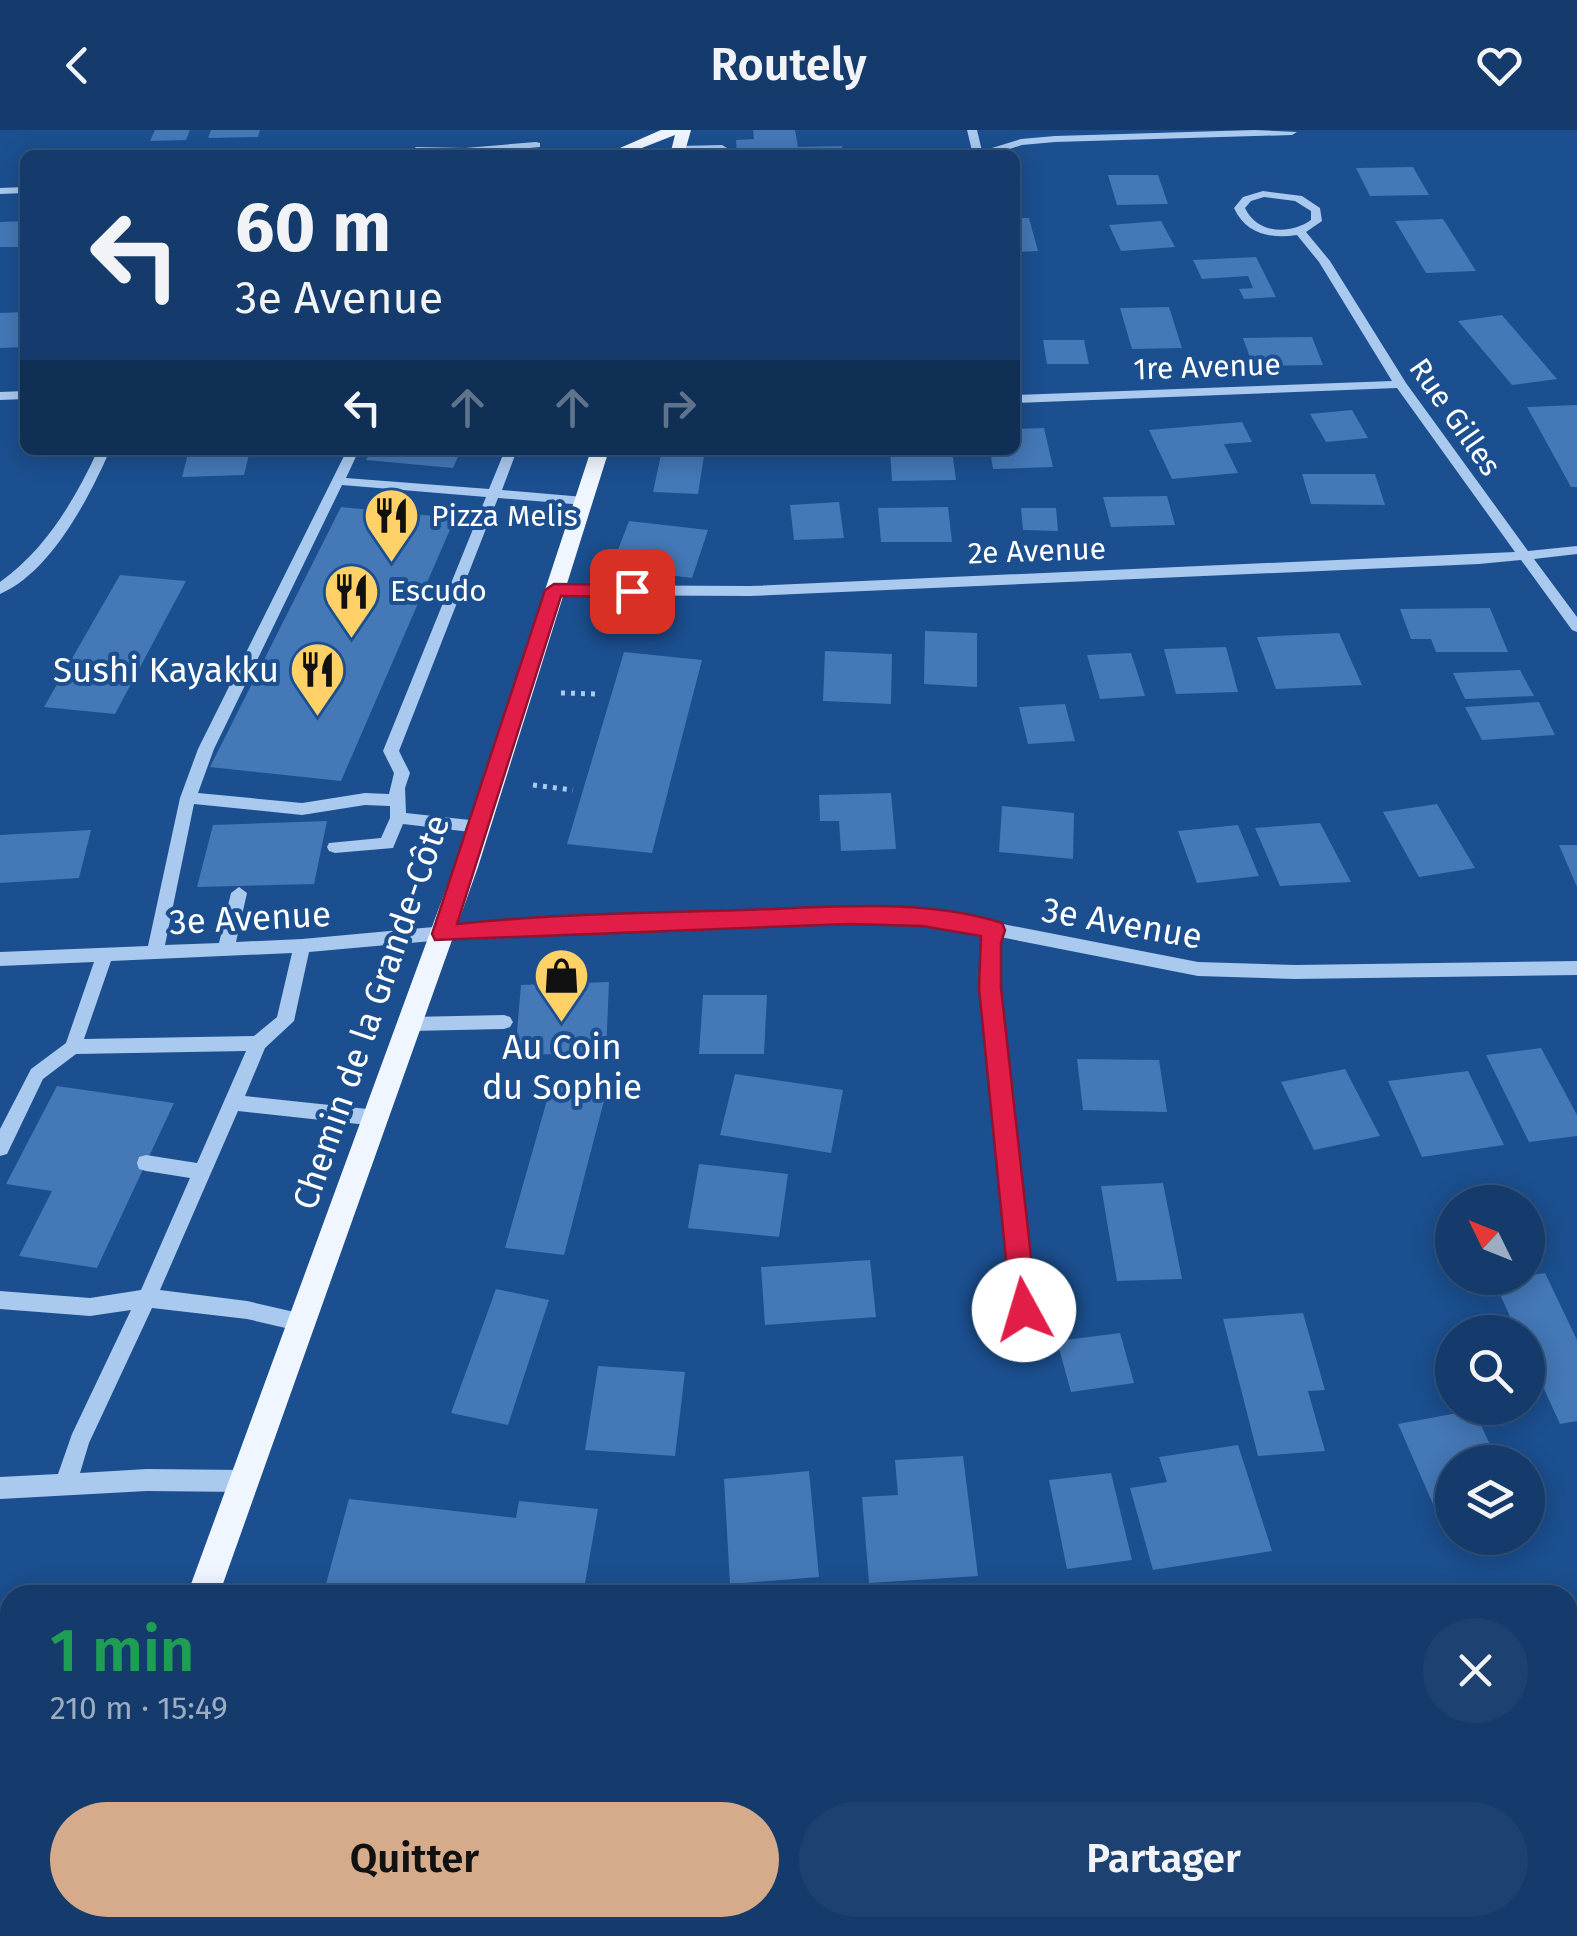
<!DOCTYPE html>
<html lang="fr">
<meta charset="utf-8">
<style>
:root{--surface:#143b6b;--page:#1d4271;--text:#f1f3f6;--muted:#9dadc1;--line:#33557e;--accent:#d6ab8b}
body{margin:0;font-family:"Fira Sans",sans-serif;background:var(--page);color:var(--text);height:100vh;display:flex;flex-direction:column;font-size:38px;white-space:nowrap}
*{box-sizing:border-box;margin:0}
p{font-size:32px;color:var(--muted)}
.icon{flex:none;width:55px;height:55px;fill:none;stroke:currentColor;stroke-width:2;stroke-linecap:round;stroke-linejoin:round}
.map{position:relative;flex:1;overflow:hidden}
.panel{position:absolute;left:0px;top:1455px;width:1578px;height:352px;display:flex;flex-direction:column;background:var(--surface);border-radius:30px 30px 0 0;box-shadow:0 5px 25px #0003,0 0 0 2px var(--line)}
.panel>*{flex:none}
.banner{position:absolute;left:20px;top:20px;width:1000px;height:305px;border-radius:15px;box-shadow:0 5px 25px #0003,0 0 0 2px var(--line);background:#143b6b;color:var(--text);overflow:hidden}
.needle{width:65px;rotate:313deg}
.tools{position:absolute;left:1435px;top:1055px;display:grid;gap:20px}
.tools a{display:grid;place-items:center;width:110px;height:110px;border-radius:50%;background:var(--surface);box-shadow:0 5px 25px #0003,0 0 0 2px var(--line);font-size:50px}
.pin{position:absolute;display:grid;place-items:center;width:85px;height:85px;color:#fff;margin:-42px;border-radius:20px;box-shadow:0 5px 15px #0006}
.me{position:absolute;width:110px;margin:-55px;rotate:354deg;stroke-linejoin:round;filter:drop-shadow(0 0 8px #0008)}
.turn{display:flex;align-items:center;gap:35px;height:210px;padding:0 50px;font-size:45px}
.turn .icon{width:130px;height:130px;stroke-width:2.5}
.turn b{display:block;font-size:70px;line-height:85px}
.lanes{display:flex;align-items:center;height:95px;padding:0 50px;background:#0003;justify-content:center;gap:50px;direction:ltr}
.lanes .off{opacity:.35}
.round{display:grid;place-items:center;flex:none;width:105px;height:105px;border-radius:52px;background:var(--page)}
.head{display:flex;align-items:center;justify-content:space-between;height:170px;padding:0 50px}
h1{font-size:60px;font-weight:600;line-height:75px;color:#1e9e55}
.button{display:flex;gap:20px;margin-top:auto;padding:20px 50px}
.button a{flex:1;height:115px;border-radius:60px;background:var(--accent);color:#111;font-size:40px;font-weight:600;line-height:115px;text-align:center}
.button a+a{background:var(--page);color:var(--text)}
header{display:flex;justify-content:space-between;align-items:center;height:130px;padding:0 50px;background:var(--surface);font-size:45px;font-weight:600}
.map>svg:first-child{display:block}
.building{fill:#4478b7}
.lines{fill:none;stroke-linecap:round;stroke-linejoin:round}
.path{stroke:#a9c9ee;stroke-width:5;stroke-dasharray:4 6;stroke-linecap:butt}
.minor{fill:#a9c9ee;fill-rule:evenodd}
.major{fill:#f0f6ff;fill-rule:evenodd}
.route{fill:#e11d48;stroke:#92132f;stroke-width:2.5}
.labels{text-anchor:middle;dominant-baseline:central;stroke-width:8;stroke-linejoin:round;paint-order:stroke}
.far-street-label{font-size:30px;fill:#fff;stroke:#1b4f8f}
.far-poi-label{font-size:30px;fill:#fff;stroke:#1b4f8f;text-anchor:start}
.poi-label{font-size:35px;fill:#fff;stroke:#1b4f8f;text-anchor:end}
.street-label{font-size:35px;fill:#fff;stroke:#1b4f8f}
</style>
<header><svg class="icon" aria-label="back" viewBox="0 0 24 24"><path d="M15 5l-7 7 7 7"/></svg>Routely<svg class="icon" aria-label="heart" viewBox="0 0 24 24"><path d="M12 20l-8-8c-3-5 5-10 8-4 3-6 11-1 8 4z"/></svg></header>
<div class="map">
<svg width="1577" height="1806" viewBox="0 0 1577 1806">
<rect width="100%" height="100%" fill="#1b4f8f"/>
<path class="building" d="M155,0H190L186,10L150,11Z
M211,0H260L258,7L208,8Z
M753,0H795L798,17L842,16L844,25H737L736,10L754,9Z
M1413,37L1429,65L1370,66L1356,38Z
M1108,45H1158L1168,74L1117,75Z
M1015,88H1029L1038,121L1015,122Z
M1443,89L1476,141L1426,143L1395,91Z
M25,91V117H0V92Z
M1161,91L1175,117L1121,121L1109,95Z
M1256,127L1276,167L1244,169L1239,159L1253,158L1248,146L1202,149L1193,130Z
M1169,177L1182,218L1132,219L1120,178Z
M25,182V217L0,218V183Z
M1502,185L1557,249L1512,255L1458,191Z
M1312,207L1323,235L1253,236L1243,208Z
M1043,210H1084L1089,234H1047Z
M1577,275V357H1571L1527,277Z
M1352,280L1368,308L1326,312L1310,284Z
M1242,292L1252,312L1224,314L1238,343L1172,349L1149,300Z
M1044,298L1053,337L993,339L990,320H1015V299Z
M189,320H250L244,345L182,347Z
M371,320H461L453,338L366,330Z
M662,320H705L698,364L653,362Z
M890,320H952L956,350L892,351Z
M1302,344H1375L1385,375L1311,374Z
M1167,366L1175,395L1111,397L1103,367Z
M839,372L844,408L794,410L790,375Z
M341,377L455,388L341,651L210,637Z
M948,377L952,412H881L878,378Z
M1021,378H1056L1058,401L1023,400Z
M629,391L708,400L692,448L611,438Z
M120,445L186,451L115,584L44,577Z
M1490,478L1508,522H1436L1431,509H1411L1400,479Z
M925,501L977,503V557L924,554Z
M1339,503L1362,555L1276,559L1257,507Z
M1226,517L1238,562L1176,564L1164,519Z
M825,521L892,524L891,574L823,571Z
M624,522L702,530L652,723L567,714Z
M1131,523L1145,566L1100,569L1087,525Z
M1520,540L1534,566L1465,569L1453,543Z
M1539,572L1555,605L1482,610L1465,577Z
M1065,574L1075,611L1028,614L1019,577Z
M891,663L896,719L841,721L839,691H820L819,665Z
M1437,674L1475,738L1419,747L1383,682Z
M1002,676L1074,683L1073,729L999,722Z
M327,691L314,754L197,757L213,695Z
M1320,693L1351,752L1280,756L1255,698Z
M1238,695L1259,746L1197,753L1178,701Z
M91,700L79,748L0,753V705Z
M1559,715H1577V757Z
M609,852L606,923L515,925L521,855Z
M703,865H767L764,924H699Z
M1541,918L1577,985V1006L1529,1012L1486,925Z
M1077,929L1159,930L1167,982L1083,980Z
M1345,939L1380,1006L1314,1020L1281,952Z
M1468,941L1504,1015L1422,1027L1388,951Z
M735,944L843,960L831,1023L720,1005Z
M57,956L174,973L97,1138L19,1126L52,1061L6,1054Z
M551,956L606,963L564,1125L505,1118Z
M699,1034L788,1044L779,1107L688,1098Z
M1163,1053L1182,1149L1117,1151L1101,1056Z
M870,1130L876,1187L765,1195L761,1137Z
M1545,1143L1577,1210V1291L1560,1294L1528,1224V1202H1517L1494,1151Z
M496,1159L549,1170L508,1295L451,1283Z
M1303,1183L1325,1260L1308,1261L1325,1321L1258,1326L1223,1189Z
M1120,1203L1134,1253L1071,1262L1057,1211Z
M598,1236L685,1242L675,1326L585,1320Z
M1474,1280L1498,1332H1452V1387L1440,1390L1398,1294Z
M1238,1315L1272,1421L1153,1440L1130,1358L1167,1352L1159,1327Z
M963,1326L978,1446L869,1453L862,1367L898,1365L895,1330Z
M809,1341L819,1447L730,1454L724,1349Z
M1111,1343L1132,1430L1067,1439L1049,1350Z
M349,1369L516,1388L519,1371L598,1379L583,1465H323Z
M0,1588L10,1589V1732L0,1757Z
M554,1798H619L673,1806H553Z
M751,1798L843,1803V1806H750Z"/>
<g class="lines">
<path class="path" d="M561,563L599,564
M533,655L573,660"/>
<path class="minor" d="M967,0H977L982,21L1021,9L1055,6L1255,0L1297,2L1292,5L1055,12L1022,15L991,25H973Z
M536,12L540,13V17L465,24L406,25L416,17L465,18Z
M679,16L722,15L727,18L722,21H675V17Z
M25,57V63L0,64V58Z
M1263,61L1302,66L1320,78L1322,91L1306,102L1330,131L1406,253L1528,421L1577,416V424L1534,429L1577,487V502L1572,500L1521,430L1479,434L750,466L554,465L547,460L554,455L750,456L1515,422L1397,258L1015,273V265L1392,251L1319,132L1297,105C1270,109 1246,104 1234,78L1243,67ZM1264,67L1295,71L1311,81V90C1290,105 1257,104 1245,78L1251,71Z
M25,261V269L0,270V262Z
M98,320H110C89,368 51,442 0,464V452C46,419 74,371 98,320Z
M347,320H359L346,348L489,359L505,320H517L502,360L584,367L591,371L584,375L498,368L399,621L410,643L405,658L406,683L479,691L487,697L479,703L403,694L393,718L335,723L329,721L327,717L329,713L381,708L390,688V676L365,675L302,685L194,674L165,815L219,813L231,763L239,757L247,763L236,812L302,809L520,789L888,780L967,787L1198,832L1295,835L1577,831V845L1295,849L1198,846L1000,807L999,858L1034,1180L1031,1187L1024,1189L1017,1187L1014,1180L981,858L982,813L984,804L888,792L520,803L309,822L294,891L265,918L245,966L377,980L383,982L386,988L383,994L377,996L238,981L160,1160L247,1171L303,1184L310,1186L313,1193L310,1200L303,1202L247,1189L152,1178L89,1313L80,1343L147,1339L243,1340L250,1344L254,1351L250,1358L243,1362L147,1361L0,1369V1347L58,1344L72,1304L131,1180L90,1186L0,1179V1161L90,1168L141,1160L190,1048L146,1041L139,1039L137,1033L139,1027L146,1025L197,1033L246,921L76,924L43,949L7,1024L0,1026V999L31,939L66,913L94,832L0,836V822L148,816L180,668L198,619ZM342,355L486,367L383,621L394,643L389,664L365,663L302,673L198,663L214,619ZM292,823L277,887L254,906L84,909L111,831Z
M504,885L510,887L513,892L510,897L504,899L411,901L405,899L402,894L405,889L411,887Z
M1577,1542V1564L1568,1565V1543Z
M509,1798H533L532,1806H508Z"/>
<path class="major" d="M661,0H691L684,25H670L675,5L624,25H604Z
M591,320H609L478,737L219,1465H187L454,737Z
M65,1798H101L98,1806H62Z"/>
</g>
<path class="route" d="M554,454L632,455L641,461L632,467L561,466L457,794C551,784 646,783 741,780C826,778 920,767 1002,793L1005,800L1001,813V858L1037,1180L1033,1189L1024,1192L1015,1189L1011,1180L979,858L981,806L922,796L849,794L435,810L432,804L545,460Z"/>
<defs>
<symbol id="restaurant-pin" viewBox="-11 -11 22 30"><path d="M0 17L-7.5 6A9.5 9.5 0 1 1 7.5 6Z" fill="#ffd166" stroke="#1b4f8f"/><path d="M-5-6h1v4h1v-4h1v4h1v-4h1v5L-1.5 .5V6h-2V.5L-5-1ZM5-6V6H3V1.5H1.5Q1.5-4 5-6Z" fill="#111"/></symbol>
<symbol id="shop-pin" viewBox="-11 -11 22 30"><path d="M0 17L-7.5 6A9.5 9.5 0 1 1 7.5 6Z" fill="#ffd166" stroke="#1b4f8f"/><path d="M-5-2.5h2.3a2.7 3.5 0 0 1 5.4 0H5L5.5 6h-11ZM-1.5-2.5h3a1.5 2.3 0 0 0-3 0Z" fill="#111"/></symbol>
</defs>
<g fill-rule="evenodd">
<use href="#restaurant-pin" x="360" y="354" width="63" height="86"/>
<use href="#restaurant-pin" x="320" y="430" width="63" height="86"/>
<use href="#restaurant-pin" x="286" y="508" width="63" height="86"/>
<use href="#shop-pin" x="530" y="814" width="63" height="86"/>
</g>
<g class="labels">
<g class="far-street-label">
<text transform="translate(1207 237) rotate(-2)">1re Avenue</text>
<text transform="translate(1455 287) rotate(55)">Rue Gilles</text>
<text transform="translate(1037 421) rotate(-2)">2e Avenue</text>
</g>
<g class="far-poi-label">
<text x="431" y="386">Pizza Melis</text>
<text x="390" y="461">Escudo</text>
</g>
<g class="poi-label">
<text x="279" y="540">Sushi Kayakku</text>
<text x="562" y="917" text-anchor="middle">Au Coin<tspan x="562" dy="40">du Sophie</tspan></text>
</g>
<g class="street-label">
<text transform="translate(250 788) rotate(-3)">3e Avenue</text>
<text transform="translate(1122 793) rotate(10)">3e Avenue</text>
<text transform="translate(371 882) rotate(-71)">Chemin de la Grande-Côte</text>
</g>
</g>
</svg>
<div class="tools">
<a><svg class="needle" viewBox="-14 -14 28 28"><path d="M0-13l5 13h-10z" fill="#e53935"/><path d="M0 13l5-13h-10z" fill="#9dadc1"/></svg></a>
<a><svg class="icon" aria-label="search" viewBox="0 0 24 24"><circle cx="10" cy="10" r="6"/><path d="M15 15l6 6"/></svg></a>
<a><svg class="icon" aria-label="layers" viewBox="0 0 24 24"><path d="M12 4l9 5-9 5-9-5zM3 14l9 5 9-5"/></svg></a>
</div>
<div class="pin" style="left:632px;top:461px;background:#d93025"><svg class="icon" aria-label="arrive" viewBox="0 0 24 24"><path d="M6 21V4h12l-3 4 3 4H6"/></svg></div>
<svg class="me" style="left:1024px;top:1180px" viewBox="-20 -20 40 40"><circle r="19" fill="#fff"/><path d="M0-13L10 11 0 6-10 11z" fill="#e11d48"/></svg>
<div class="banner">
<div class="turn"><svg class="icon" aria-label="left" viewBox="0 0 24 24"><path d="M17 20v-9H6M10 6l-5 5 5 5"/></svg><div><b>60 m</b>3e Avenue</div></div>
<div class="lanes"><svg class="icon" aria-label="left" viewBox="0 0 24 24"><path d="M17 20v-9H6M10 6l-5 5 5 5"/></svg><svg class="icon off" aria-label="ahead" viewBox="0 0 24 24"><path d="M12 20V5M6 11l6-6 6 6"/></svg><svg class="icon off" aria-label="ahead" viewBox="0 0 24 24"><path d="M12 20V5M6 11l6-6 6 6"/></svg><svg class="icon off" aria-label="right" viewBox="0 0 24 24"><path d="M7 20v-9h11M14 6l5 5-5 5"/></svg></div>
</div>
<section class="panel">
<div class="head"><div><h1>1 min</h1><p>210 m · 15:49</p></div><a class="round"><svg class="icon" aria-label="close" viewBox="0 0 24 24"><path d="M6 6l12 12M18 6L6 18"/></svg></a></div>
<div class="button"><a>Quitter</a><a>Partager</a></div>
</section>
</div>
